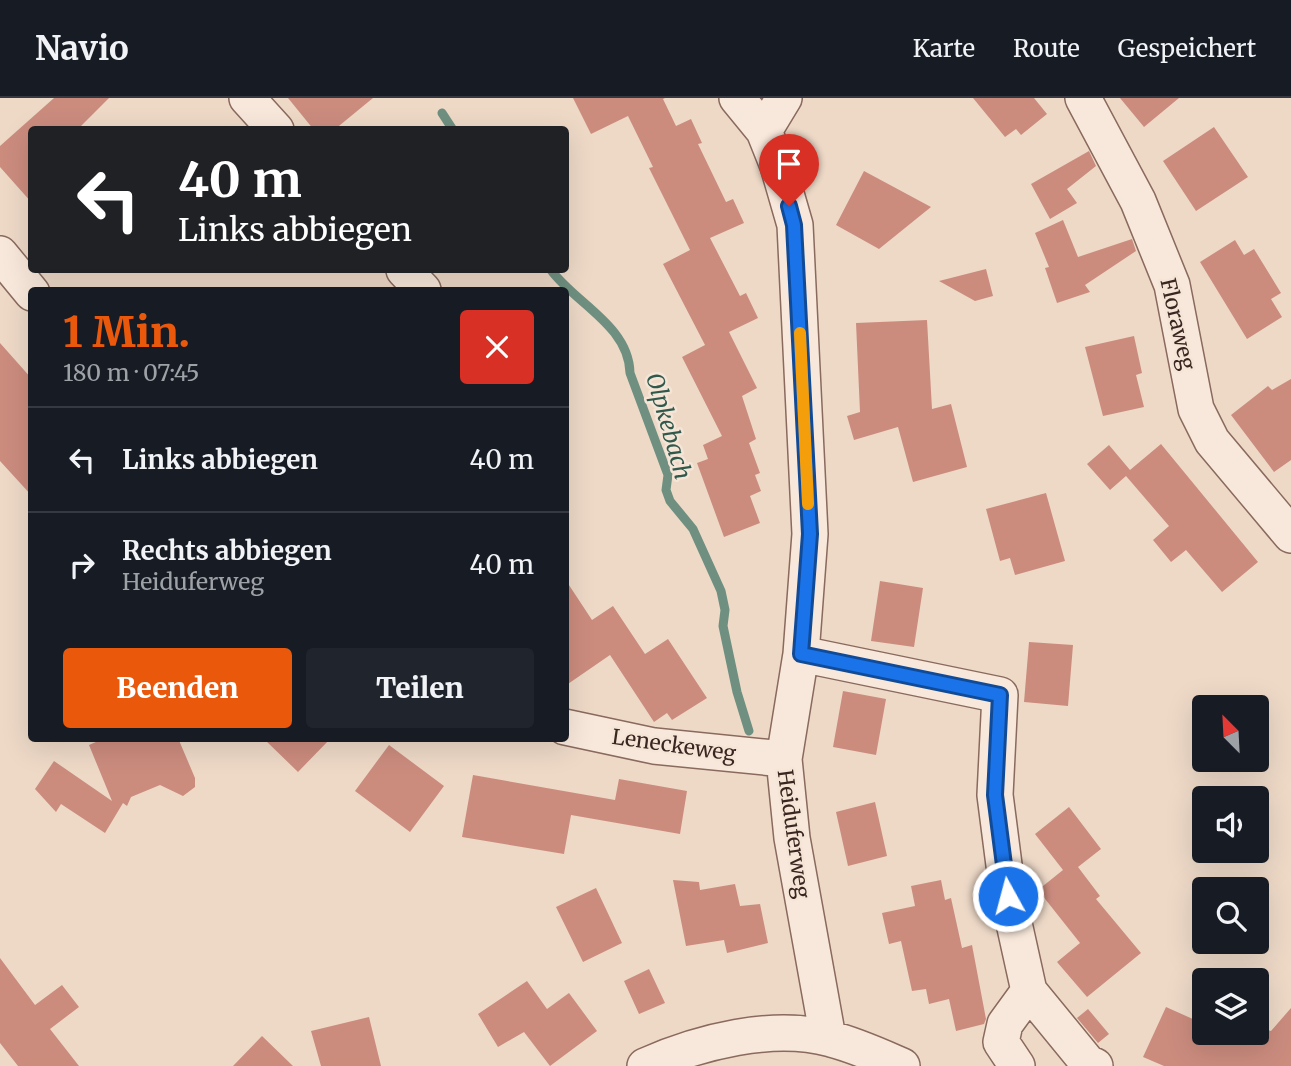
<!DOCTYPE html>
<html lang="de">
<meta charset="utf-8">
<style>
:root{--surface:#171b24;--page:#20242c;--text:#f1f3f6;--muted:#9ea1a6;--line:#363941;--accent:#ea580c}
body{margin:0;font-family:Merriweather,serif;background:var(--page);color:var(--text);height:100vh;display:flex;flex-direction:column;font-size:26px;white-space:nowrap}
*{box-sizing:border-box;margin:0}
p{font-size:23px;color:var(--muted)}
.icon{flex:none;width:38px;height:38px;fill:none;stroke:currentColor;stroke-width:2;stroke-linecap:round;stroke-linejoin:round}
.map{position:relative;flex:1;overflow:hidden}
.side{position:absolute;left:28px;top:189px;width:541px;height:455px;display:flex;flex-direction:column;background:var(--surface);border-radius:7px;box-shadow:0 7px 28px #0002}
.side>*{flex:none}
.banner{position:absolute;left:28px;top:28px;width:541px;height:147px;border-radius:7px;box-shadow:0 7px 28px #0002;background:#202124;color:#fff;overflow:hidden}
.needle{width:46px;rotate:336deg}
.buttons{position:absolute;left:1192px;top:597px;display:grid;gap:14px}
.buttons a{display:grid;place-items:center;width:77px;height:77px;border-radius:7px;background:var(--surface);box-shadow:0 7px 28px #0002;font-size:35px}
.pin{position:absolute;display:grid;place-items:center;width:60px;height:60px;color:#fff;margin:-72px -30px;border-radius:50% 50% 50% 0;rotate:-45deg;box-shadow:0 0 7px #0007}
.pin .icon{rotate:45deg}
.me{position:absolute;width:77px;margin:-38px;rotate:353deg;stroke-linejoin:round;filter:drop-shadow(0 0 5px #0008)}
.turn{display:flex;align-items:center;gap:24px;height:147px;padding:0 35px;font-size:32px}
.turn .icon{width:91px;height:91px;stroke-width:2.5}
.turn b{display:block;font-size:49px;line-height:60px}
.round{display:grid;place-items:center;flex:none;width:74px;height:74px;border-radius:7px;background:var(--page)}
.overview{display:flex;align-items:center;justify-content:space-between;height:119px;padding:0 35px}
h1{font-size:42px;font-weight:800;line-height:52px;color:var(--accent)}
.action{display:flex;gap:14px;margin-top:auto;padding:14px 35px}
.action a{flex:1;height:80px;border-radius:7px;background:var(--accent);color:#fff;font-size:28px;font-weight:800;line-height:80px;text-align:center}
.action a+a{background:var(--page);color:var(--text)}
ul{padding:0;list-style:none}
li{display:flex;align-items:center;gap:21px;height:105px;padding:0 35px;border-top:2px solid var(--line)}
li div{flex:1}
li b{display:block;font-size:26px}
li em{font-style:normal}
header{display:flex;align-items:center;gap:42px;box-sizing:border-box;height:98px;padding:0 35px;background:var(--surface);border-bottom:2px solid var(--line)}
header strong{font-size:33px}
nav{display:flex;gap:38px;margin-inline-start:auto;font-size:24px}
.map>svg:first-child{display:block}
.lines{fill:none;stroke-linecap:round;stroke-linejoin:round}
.stream{stroke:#6f9080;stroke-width:9}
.building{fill:#cb8c7e}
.minor-casing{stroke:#896a5d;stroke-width:38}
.minor{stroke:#f8e8db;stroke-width:35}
.route-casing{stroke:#114b97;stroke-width:18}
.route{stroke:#1a73e8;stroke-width:12}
.slow{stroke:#f59e0b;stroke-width:12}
.labels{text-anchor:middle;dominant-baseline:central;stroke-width:5;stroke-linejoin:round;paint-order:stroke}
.street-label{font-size:21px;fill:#3a2620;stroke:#f5e5d7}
.water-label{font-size:23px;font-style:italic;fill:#30594c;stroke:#f5e5d7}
</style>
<header>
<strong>Navio</strong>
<nav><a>Karte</a><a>Route</a><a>Gespeichert</a></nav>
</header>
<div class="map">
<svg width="1291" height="968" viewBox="0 0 1291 968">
<rect width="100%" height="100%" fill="#eed9c7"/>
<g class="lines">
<path class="stream" d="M442,15L453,32
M551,172C575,205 629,228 630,275L668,377L666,392L670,403L693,431L721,493L725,512L723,528L737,594L749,633"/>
</g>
<path class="building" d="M54,0H109L77,32H32V105L0,69V48Z
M288,0H373L334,32H314Z
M573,0H665L663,1L676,28L691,21L702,45L698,46L726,104L733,101L744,125L710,140L740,198L746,195L758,220L729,234L757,290L742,298L756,341L749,345L760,375L755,377L761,393L750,398L760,425L724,439L697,365L708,361L703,347L722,338L682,259L705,247L663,166L690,152L649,70L653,69L628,18L591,36Z
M973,0H1034L1047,16L1021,37L1016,31L1005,39Z
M1120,0H1179L1144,29Z
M1214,29L1248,79L1196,113L1163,63Z
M1089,53L1096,68L1067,91L1077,105L1050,121L1031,86Z
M864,73L931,109L879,151L836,127Z
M1063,122L1078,159L1132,141L1136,153L1085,187L1090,194L1057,205L1045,170L1049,169L1035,135Z
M1235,142L1244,157L1254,151L1281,195L1271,201L1282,219L1247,241L1200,164Z
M986,171L993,198L975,203L939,183Z
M927,222L932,311L951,306L967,369L913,384L898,329L854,342L847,318L860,314L856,225Z
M1134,238L1142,275L1136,277L1144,309L1103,318L1085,249Z
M0,245L32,281V398L0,363Z
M1291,281V362L1274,374L1231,317L1268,288L1272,292Z
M1161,346L1258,464L1222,494L1186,452L1171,464L1153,442L1169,428L1126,378L1110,392L1087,366L1109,347L1130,372Z
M1046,395L1065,463L1015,477L1010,460L1000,463L986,411Z
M565,481L592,522L613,508L645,556L668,541L707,600L672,622L667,615L654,624L610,557L565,588Z
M880,483L923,490L914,549L871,543Z
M1029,544L1073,547L1068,608L1024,604Z
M843,593L886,601L876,657L833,649Z
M105,640H178L195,680V689L183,698L160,687L131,699L127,708L123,705L105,735L61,706L56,714L35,691L54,663L112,703L89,647Z
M263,640H331L298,674Z
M389,647L444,688L410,734L355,693Z
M473,677L615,702L619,681L687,693L680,736L571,717L564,756L462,739Z
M875,704L887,758L848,768L836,714Z
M1069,709L1101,751L1078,769L1100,798L1096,801L1141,855L1087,899L1057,864L1080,845L1038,792L1063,772L1035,736Z
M673,782L699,784L700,792L735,786L740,808L760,806L768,845L727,855L724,842L686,848Z
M941,782L945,802L951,800L962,850L972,847L986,921L984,926L956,933L949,901L929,906L926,891L912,893L901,843L889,846L882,815L915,808L911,788Z
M596,790L622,845L583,864L556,809Z
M0,860L35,907L62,887L79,909L50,931L79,968H18L0,945Z
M649,871L665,905L639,916L624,883Z
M527,883L547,911L569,895L597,933L550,968L524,934L498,949L478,916Z
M1166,909L1204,926V934H1256V928L1271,933L1291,910V968H1164L1143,959Z
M1088,911L1109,936L1098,945L1077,920Z
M369,919L381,968H321L311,933Z
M262,938L293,968H233Z"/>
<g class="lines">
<defs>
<path id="minor" d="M247,0L276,32
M737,0L764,33L778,68L795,127L810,436L801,556L784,661L792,740L828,940
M1083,0L1138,103L1172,187L1196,311L1212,343L1291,437
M764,33L784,0
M0,156L32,195
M404,172L423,192
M801,556L1000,597L995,697L1008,798L1029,893L1088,965L1095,968
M565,629L654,648L784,661
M645,968C699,944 773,925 831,941C855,947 879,958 902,968
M1017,968L1001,944L1005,926L1029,893"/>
</defs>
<use href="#minor" class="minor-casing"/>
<use href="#minor" class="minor"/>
</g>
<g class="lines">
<defs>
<path id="route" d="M789,108L794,127L810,436L801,556L1000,597L995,697L1008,798"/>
</defs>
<use href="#route" class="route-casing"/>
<use href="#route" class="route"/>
<path class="slow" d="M800,235L808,406"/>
</g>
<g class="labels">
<g class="street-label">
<text transform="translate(1178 226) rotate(77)">Floraweg</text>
<text transform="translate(674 647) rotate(8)">Leneckeweg</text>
<text transform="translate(794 736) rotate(82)">Heiduferweg</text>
</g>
<g class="water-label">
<text transform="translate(669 328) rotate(74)">Olpkebach</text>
</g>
</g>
</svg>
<div class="buttons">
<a><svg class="needle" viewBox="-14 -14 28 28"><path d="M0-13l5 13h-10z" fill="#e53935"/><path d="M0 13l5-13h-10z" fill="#9ea1a6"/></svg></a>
<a><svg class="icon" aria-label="sound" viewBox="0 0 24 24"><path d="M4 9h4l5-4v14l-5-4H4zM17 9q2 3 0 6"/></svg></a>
<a><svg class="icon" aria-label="search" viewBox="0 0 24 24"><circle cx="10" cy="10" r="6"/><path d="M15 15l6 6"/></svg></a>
<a><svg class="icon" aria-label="layers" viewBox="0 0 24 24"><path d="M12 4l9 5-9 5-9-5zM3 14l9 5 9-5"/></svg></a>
</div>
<div class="pin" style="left:789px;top:108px;background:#d93025"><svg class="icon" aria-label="arrive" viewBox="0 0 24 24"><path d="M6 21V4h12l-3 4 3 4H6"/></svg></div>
<svg class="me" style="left:1008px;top:798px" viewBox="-20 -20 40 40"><circle r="17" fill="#1a73e8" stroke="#fff" stroke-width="3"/><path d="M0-11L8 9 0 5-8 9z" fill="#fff"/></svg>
<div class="banner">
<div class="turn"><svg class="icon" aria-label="left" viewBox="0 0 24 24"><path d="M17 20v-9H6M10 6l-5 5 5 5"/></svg><div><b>40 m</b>Links abbiegen</div></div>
</div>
<section class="side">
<div class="overview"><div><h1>1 Min.</h1><p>180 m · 07:45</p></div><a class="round" style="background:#d93025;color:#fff"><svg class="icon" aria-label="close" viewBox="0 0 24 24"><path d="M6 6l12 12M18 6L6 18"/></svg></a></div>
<ul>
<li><svg class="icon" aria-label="left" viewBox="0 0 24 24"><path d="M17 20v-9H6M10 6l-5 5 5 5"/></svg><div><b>Links abbiegen</b></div><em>40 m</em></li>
<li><svg class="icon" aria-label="right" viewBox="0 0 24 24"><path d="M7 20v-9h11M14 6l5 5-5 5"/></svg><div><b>Rechts abbiegen</b><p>Heiduferweg</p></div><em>40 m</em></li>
</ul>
<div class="action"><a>Beenden</a><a>Teilen</a></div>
</section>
</div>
